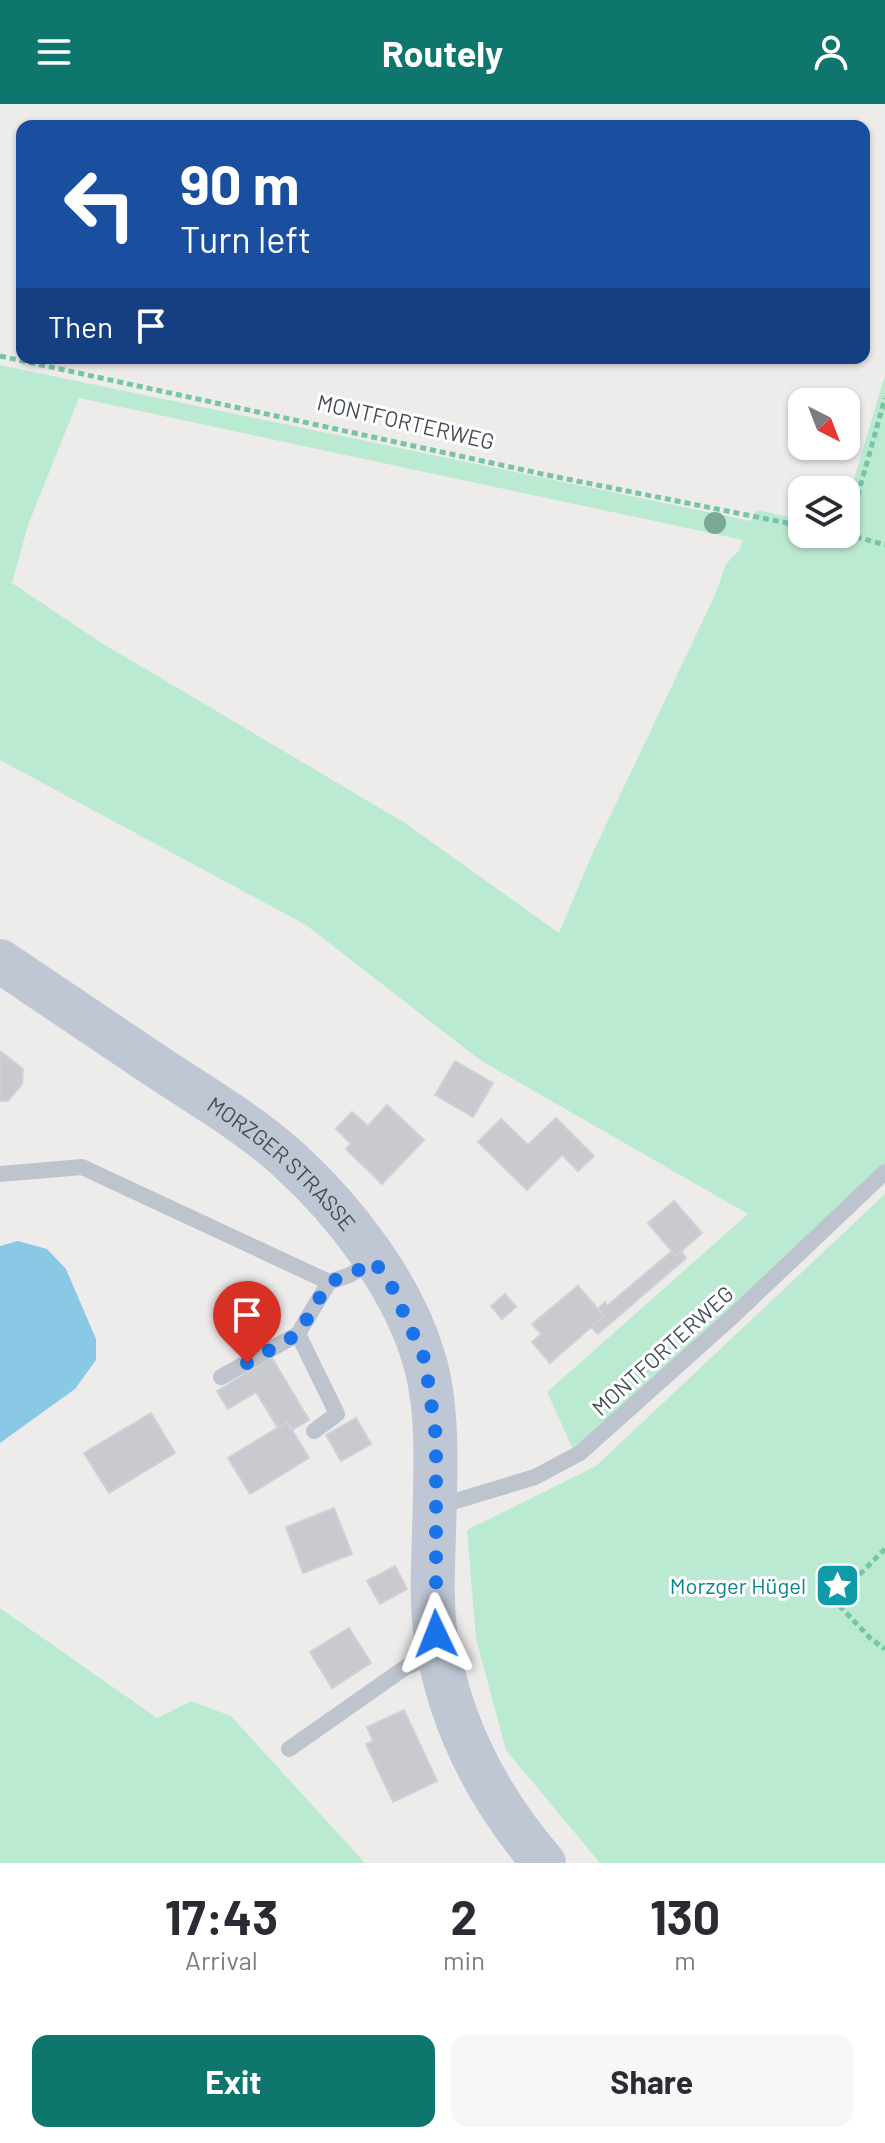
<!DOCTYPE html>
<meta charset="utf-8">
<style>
:root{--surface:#fff;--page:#f7f7f7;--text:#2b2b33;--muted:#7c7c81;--accent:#0f766e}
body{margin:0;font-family:Barlow,sans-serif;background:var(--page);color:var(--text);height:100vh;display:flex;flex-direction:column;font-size:30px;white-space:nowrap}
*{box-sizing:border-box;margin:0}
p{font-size:26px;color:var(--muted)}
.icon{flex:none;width:44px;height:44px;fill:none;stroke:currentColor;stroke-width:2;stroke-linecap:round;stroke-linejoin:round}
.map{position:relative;height:1759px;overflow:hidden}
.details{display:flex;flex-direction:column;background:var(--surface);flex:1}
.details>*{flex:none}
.guide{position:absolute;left:16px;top:16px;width:854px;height:244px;border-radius:16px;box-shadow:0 2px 6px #0004;background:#1a4fa0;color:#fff;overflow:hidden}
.needle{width:52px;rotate:138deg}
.controls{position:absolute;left:788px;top:284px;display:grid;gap:16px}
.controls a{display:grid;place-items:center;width:72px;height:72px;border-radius:16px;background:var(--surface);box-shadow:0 2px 6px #0004;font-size:40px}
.pin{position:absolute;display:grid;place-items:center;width:68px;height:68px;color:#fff;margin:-82px -34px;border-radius:50% 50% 50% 0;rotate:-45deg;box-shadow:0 0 8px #0007}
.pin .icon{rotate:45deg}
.me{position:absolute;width:88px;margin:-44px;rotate:358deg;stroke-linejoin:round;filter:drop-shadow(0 0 6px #0008)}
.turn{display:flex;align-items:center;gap:28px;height:168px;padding:0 32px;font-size:36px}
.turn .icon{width:104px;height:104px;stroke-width:2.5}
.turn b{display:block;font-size:56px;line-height:68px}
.then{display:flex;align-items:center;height:76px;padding:0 32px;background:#0003;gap:16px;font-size:30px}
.eta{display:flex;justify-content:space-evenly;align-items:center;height:136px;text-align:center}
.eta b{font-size:48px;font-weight:700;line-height:56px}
.button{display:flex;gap:16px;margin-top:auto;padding:16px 32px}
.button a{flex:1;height:92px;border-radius:16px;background:var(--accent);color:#fff;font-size:32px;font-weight:700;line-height:92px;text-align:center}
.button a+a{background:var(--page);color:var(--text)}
header{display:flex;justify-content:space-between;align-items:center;height:104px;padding:0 32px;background:var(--accent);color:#fff;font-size:36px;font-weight:700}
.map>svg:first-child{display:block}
.green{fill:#bbead2;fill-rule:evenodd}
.water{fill:#8ac9e5}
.building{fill:#c8cad0;stroke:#d0d1d7;stroke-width:2}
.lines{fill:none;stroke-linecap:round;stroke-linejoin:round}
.path{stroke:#76c6a6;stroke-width:5;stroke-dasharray:6 4;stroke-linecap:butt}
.lane{stroke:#bdc4cd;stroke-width:16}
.secondary{stroke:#bfc7d4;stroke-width:44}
.tree{fill:#7aa996}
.route{stroke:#1a73e8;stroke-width:14;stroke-dasharray:0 25.2}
.labels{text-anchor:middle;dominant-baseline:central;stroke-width:6;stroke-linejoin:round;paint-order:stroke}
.street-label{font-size:22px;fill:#454d57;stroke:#fff}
.culture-label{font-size:22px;fill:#0d838f;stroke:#fff;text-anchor:end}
</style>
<header><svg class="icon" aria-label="menu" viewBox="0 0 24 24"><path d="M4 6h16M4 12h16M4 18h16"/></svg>Routely<svg class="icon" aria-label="person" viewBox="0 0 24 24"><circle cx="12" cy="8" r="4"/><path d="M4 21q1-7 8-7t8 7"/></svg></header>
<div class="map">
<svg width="885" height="1759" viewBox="0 0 885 1759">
<rect width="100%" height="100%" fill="#eeebeb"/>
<path class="green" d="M0,261L751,417L757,406L802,416V430H846V402L885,271V1061L837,1103L679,1256L573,1345L547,1288L748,1110L480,956L306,821L0,656ZM79,294L743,436L739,446L726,460L715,491L594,746L559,829L405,719L100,538L12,479L28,421Z
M885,1090V1759H600L506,1646L476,1535L467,1426L596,1362Z
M0,1504L157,1614L191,1597L231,1612L365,1759H0Z"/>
<path class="water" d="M18,1137L47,1145L66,1165L96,1235V1256L75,1285L0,1339V1142Z"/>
<path class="building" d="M0,947L23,965L22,980L8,997H0Z
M455,957L493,979L473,1013L435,991Z
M387,1001L424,1036L382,1080L346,1045L351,1040L336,1025L352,1008L368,1022Z
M556,1014L594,1052L578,1067L562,1051L527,1086L478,1038L501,1015L528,1041Z
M674,1097L702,1129L676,1152L648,1119Z
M672,1147L676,1152L681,1147L686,1154L598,1230L591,1223L604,1212L598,1205L605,1198L607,1202Z
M578,1182L604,1212L550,1259L532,1238L541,1230L532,1220Z
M505,1190L516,1203L502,1215L491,1202Z
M272,1254L309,1316L292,1326L287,1318L278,1324L256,1288L228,1305L217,1287Z
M151,1309L175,1349L109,1389L84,1349Z
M356,1314L371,1340L341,1357L326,1331Z
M287,1318L309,1354L250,1390L228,1354Z
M334,1404L352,1450L303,1469L286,1423Z
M395,1462L407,1485L380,1500L367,1477Z
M349,1524L371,1559L332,1584L310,1548Z
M404,1606L437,1677L393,1698L366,1640L373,1637L367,1623Z"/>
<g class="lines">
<path class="path" d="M0,252L547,371L802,422
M846,430L885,441
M847,430L885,294
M885,1445L834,1496L871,1535L885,1545"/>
<path class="lane" d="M0,1070L82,1063L329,1178
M298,1230L337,1310L314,1327
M221,1273L298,1230L329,1178L350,1171L373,1157
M436,1403L535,1373L580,1349L732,1213L885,1068
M289,1645L406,1563L438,1550"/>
<path class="secondary" id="s1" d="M0,857C52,892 104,927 156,962C201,992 250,1020 289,1056C345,1107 403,1182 424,1255C440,1308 435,1375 434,1430C433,1463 431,1500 436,1533C449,1619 488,1694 544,1759"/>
</g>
<circle class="tree" cx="715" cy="419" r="11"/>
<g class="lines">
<path class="route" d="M247,1259L298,1230L329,1178L350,1171L374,1157L392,1183L425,1256L436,1333V1530"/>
</g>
<defs>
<symbol id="sight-square" viewBox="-11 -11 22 22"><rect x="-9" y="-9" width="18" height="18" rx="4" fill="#0f9aa8" stroke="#fff"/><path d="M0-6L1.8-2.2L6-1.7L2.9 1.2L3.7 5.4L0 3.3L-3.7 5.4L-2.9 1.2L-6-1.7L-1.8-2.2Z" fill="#fff"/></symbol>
</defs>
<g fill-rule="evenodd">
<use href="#sight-square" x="812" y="1456" width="51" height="51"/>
</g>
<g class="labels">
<g class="street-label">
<text transform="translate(406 317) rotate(13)">MONTFORTERWEG</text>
<text stroke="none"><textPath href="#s1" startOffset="348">MORZGER STRASSE</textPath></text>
<text transform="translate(662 1246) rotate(-42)">MONTFORTERWEG</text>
</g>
<g class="culture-label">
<text x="806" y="1481">Morzger Hügel</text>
</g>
</g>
</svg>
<div class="controls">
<a><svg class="needle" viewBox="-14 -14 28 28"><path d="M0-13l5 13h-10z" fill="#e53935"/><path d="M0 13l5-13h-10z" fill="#7c7c81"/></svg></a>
<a><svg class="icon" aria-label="layers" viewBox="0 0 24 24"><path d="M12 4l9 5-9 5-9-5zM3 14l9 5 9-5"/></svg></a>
</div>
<div class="pin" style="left:247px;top:1259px;background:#d93025"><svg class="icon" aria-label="arrive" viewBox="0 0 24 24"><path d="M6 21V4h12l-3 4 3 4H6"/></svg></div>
<svg class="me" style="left:436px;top:1530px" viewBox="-20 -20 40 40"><path d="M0-17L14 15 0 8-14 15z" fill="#1a73e8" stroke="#fff" stroke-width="4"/></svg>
<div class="guide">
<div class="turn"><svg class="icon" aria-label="left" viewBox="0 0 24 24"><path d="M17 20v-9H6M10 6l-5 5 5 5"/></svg><div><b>90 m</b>Turn left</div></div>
<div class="then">Then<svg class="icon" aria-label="arrive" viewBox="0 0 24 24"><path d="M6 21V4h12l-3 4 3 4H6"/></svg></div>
</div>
</div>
<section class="details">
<div class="eta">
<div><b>17:43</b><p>Arrival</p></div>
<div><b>2</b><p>min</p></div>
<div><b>130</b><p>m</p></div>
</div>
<div class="button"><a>Exit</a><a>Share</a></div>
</section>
